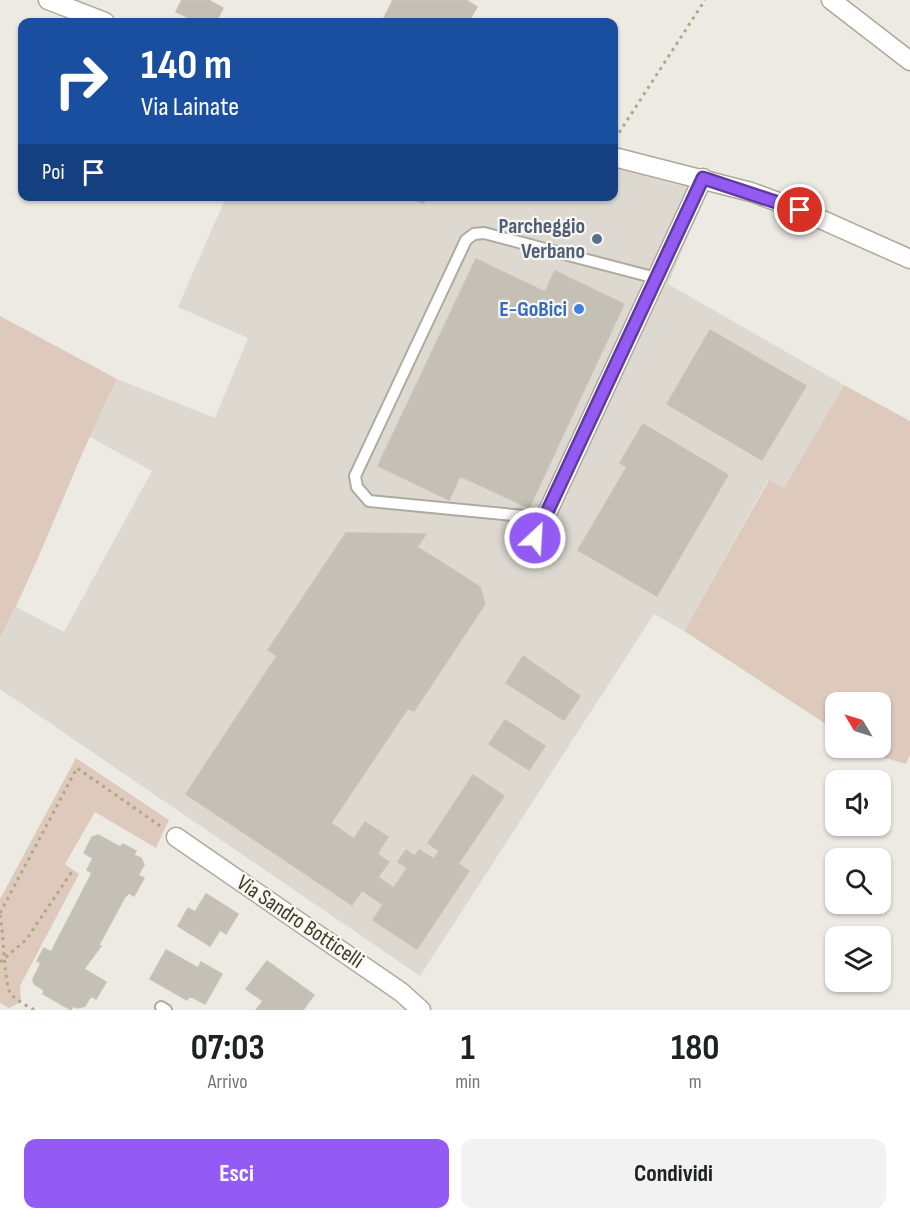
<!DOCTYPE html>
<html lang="it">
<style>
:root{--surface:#fff;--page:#f2f2f2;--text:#202124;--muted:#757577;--accent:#935bf3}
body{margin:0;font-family:"Sofia Sans Condensed",sans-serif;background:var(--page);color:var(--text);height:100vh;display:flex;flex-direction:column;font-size:22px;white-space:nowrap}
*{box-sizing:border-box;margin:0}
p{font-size:20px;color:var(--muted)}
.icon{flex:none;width:33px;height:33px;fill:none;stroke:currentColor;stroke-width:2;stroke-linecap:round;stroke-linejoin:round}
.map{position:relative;height:1010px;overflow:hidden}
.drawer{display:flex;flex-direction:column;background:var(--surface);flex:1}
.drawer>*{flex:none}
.banner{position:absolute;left:18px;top:18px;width:600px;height:183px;border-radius:12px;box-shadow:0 2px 4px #0004;background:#1a4fa0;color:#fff;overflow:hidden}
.needle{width:39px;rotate:308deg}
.buttons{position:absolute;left:825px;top:692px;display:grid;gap:12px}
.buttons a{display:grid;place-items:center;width:66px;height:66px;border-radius:12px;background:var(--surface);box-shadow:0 2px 4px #0004;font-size:30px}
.pin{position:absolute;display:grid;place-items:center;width:51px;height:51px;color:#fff;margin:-26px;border:3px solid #fff;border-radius:50%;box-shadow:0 2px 6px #0007}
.me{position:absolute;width:66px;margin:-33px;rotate:25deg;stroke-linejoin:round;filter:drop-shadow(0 0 4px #0008)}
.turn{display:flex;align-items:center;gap:21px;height:126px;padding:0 24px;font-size:27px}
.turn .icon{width:78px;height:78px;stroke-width:2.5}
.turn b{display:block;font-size:42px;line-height:51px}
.then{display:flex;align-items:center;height:57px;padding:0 24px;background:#0003;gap:12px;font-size:22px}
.eta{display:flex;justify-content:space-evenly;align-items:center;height:102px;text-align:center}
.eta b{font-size:36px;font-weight:700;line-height:42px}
.cta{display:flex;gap:12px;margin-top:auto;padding:12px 24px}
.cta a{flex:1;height:69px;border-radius:12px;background:var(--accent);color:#fff;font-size:24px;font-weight:700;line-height:69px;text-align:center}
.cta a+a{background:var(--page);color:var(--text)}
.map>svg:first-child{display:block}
.built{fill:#ddd9d1}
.green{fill:#decabc}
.building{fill:#c5c0b5;stroke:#c7c2b5;stroke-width:1.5}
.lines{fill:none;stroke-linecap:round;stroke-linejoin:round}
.service-casing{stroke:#aeab9e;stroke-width:14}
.minor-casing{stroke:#aeab9e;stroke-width:21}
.secondary-casing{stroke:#aea995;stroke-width:21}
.path{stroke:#b1a883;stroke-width:3;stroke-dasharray:3 4.5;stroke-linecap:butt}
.service{stroke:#fff;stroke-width:10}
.minor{stroke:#fff;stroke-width:18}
.secondary{stroke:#fff;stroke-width:18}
.route-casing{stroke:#603b9e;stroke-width:15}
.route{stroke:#935bf3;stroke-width:10}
.service-dot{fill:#5c6f8a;stroke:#f9f7f4;stroke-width:2}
.shop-dot{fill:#3f7fe0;stroke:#f9f7f4;stroke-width:2}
.labels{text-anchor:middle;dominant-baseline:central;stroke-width:4.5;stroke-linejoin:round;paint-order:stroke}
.service-label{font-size:22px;font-weight:bold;fill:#4e5e75;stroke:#f9f7f4;text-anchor:end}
.shop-label{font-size:22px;font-weight:bold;fill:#366cbe;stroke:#f9f7f4;text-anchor:end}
.street-label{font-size:22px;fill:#3f3b22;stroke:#f9f7f4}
</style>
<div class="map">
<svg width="910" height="1010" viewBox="0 0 910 1010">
<rect width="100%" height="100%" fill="#edeae3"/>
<path class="built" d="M614,168L707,192L668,284L844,385L784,488L768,480L684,631L654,614L420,976L0,689V638L16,607L64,632L152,471L88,436L117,379L215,418L248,338L178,307L226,197L614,196Z"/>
<path class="green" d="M0,316L117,379C74,464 44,554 0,638Z
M844,385L910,421V755L906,764L872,754L862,747H880V702H836L835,730L684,631L769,480L784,488Z
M76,758L169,820L156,848L95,812L65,864L79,874L20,986L21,1002L9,1008L0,1003V899Z"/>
<path class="building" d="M182,0H208L223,8L216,22H198L176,12Z
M393,0H466L477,7L468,22H382Z
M402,196H425L424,203Z
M476,259L545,292L555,271L624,304L529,508L460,476L449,500L378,466Z
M710,330L806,386L762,460L667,404Z
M643,424L728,475L657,596L578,550L627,467L620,463Z
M346,533L426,534L417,547L480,587L485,604L414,711L408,708L331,823L354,839L365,822L388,837L377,854L389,862L378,877L394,888L407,868L398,862L406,850L415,856L419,850L434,859L439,851L428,843L473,775L504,796L458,864L469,871L417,949L373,920L383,905L362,890L352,905L186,794L277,656L268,650Z
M523,656L580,696L564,720L506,683Z
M505,720L545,746L529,770L489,744Z
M98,835L120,847L123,844L136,851L134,855L141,858L144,865L138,875L144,878L134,896L129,893L125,897L99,945L101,946L84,969L106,982L96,999L91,996L85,1006L78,1008L73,1006L71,1010L43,994L44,990L34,984L33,979L41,963L37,961L44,948L51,952L92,873L87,870L93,858L84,853L92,837Z
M206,894L238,914L226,934L220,930L210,946L178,926L188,908L195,912Z
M166,950L198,968L201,962L222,974L205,1004L190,996L187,1000L150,979Z
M267,961L314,995L303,1010H256L263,1001L246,989Z"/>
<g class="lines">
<defs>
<path id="service" d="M545,518L369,501L357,487L355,476L466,240L474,234L484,233L656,278
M161,1007L166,1010"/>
<path id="minor" d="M535,539L703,178
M176,837L401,992L421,1010"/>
<path id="secondary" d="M48,0L105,22
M831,0L910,61
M614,157L751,192L800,210L910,259"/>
</defs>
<use href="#service" class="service-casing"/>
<use href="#minor" class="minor-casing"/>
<use href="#secondary" class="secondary-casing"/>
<path class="path" d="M615,139L705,0
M0,913L77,768L163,828
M0,915C4,933 4,986 11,994C17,1001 27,1006 35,1010
M0,962L26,940L73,870"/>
<use href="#service" class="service"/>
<use href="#minor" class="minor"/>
<use href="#secondary" class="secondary"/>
</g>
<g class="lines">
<defs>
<path id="route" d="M535,538L703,178L800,210"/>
</defs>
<use href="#route" class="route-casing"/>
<use href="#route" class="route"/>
</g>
<circle class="service-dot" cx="597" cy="239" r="6"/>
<circle class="shop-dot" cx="579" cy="309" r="6"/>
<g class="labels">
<g class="service-label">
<text x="585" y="226">Parcheggio<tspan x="585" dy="25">Verbano</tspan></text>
</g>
<g class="shop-label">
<text x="567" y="309">E-GoBici</text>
</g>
<g class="street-label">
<text transform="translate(300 922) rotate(34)">Via Sandro Botticelli</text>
</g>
</g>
</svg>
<div class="buttons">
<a><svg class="needle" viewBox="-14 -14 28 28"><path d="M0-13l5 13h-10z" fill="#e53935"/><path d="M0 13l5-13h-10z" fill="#757577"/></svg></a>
<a><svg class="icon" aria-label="sound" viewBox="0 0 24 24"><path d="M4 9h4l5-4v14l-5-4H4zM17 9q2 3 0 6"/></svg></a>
<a><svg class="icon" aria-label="search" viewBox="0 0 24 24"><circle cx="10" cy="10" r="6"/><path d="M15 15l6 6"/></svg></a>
<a><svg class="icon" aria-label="layers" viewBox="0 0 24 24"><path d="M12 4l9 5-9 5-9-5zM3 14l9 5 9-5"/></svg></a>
</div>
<div class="pin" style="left:800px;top:210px;background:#d93025"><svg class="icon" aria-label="arrive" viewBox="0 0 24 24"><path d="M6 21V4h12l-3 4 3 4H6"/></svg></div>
<svg class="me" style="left:535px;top:538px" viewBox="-20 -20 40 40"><circle r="17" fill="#935bf3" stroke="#fff" stroke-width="3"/><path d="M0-11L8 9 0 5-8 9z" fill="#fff"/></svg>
<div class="banner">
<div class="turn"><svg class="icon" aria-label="right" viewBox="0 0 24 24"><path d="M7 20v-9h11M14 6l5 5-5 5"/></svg><div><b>140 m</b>Via Lainate</div></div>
<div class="then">Poi<svg class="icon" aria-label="arrive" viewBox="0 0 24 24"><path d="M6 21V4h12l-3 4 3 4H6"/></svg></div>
</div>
</div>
<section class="drawer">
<div class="eta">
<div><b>07:03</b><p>Arrivo</p></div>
<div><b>1</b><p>min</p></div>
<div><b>180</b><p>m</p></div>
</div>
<div class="cta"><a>Esci</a><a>Condividi</a></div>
</section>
